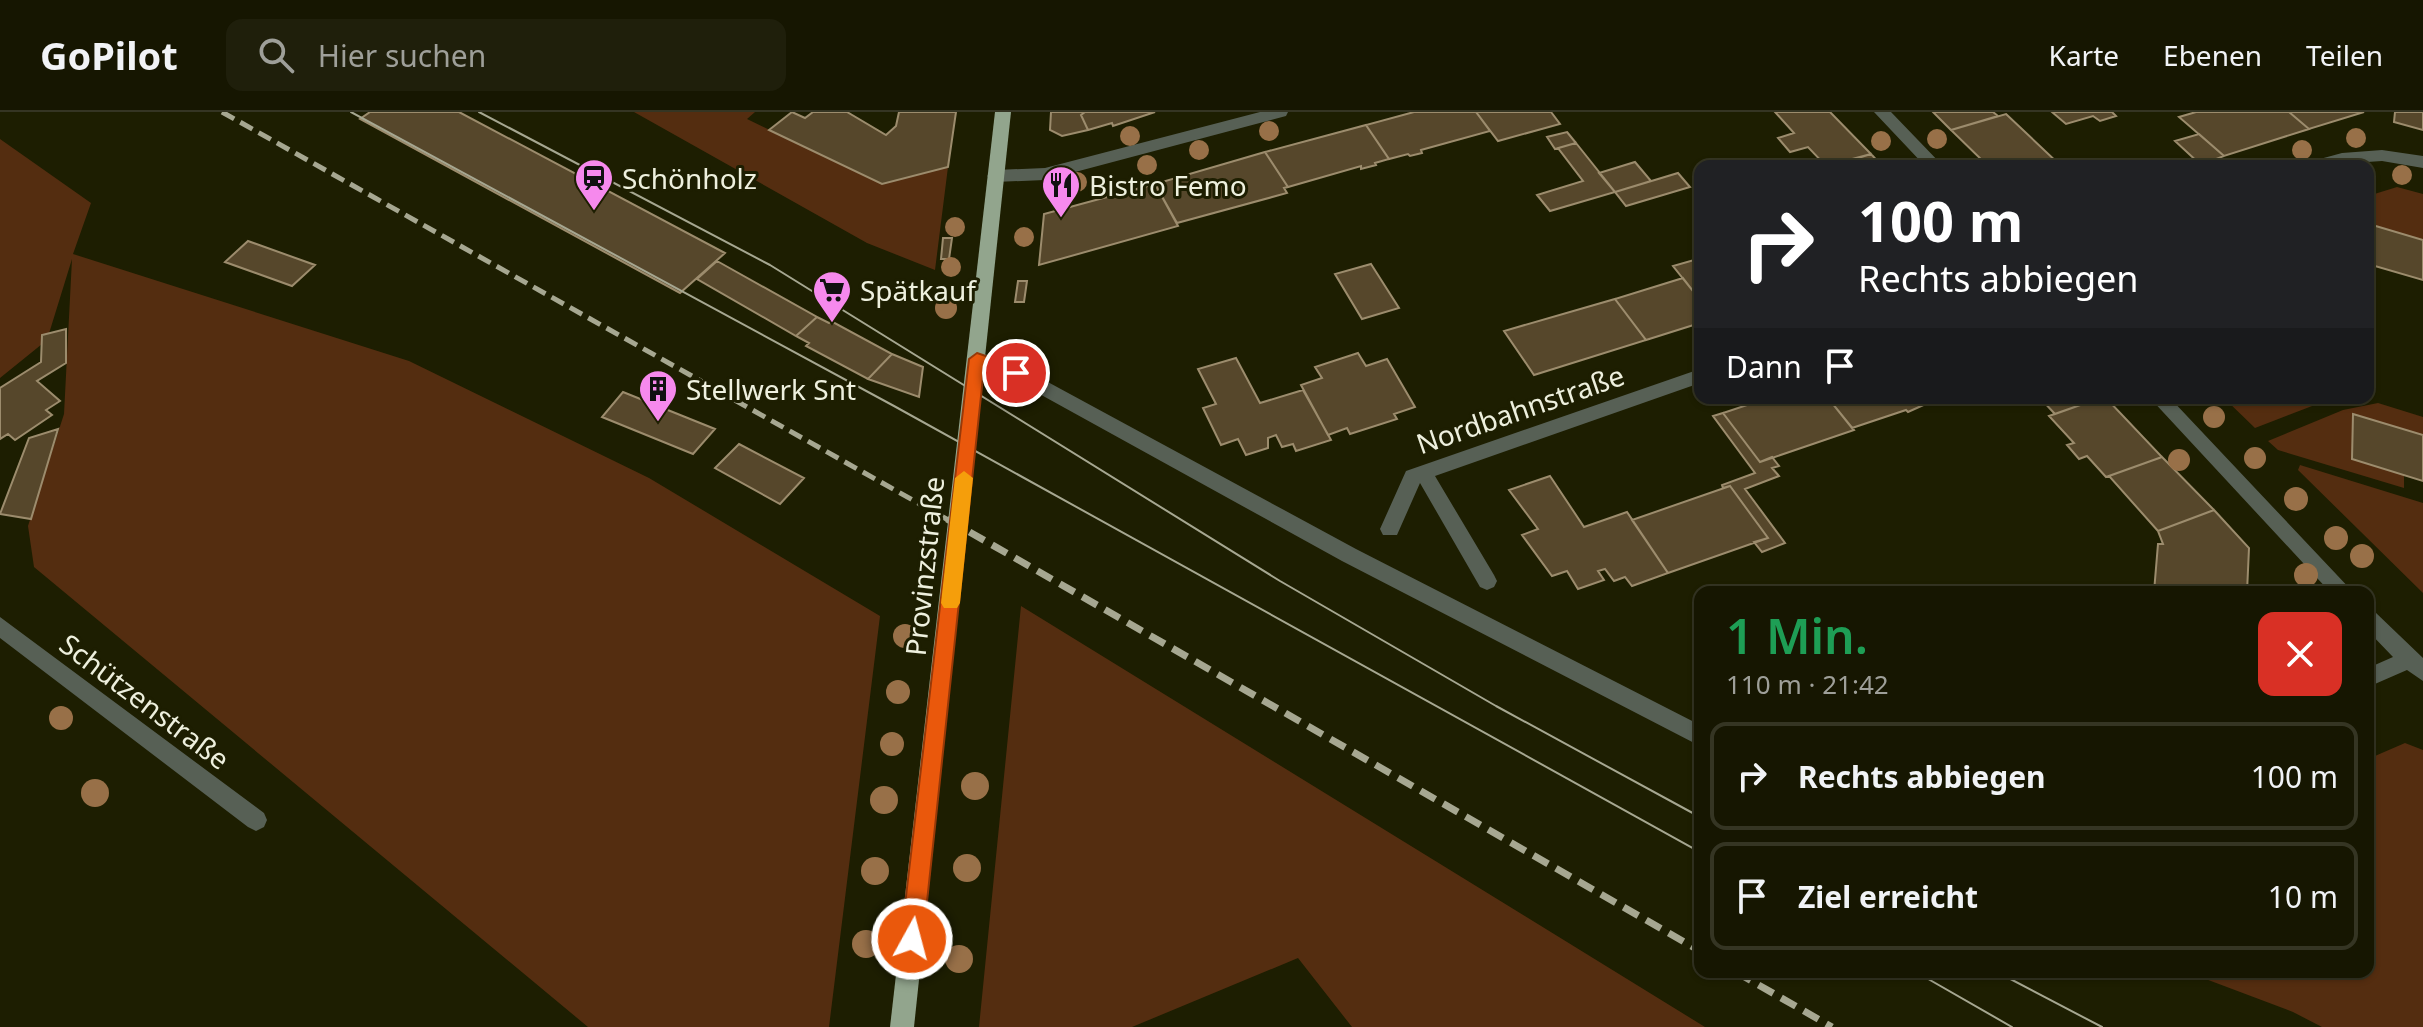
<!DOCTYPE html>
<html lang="de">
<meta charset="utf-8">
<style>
:root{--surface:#161601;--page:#1f1f0b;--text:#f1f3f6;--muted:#9e9f99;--line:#353523}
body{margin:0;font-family:"Noto Sans",sans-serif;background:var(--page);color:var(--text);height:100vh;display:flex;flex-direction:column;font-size:30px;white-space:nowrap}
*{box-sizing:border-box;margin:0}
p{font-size:26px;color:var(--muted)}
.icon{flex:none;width:44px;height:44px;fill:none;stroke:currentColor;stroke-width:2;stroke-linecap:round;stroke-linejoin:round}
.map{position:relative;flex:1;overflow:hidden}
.panel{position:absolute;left:1694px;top:474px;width:680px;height:392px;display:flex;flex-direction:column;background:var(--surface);border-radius:16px;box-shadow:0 2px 6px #0004,0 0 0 2px var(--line)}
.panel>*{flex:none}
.guide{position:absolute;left:1694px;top:48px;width:680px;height:244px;border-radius:16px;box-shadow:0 2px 6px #0004,0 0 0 2px var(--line);background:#202124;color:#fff;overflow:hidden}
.pin{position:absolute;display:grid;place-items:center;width:68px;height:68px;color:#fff;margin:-34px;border:4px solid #fff;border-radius:50%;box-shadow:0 2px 8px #0007}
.me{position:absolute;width:88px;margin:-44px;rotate:7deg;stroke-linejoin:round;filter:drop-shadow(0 0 6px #0008)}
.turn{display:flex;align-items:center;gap:28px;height:168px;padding:0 32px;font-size:36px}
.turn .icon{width:104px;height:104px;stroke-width:2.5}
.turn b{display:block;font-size:56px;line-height:68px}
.then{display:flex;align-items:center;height:76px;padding:0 32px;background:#0003;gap:16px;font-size:30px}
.round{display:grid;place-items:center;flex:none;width:84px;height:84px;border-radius:16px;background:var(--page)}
.headline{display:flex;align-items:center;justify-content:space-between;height:136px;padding:0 32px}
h1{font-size:48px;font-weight:600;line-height:60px;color:#1e9e55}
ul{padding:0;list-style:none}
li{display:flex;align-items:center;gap:24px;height:108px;margin:0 16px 12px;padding:0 16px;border:4px solid var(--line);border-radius:16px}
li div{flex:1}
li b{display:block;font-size:30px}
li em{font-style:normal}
header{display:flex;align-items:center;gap:48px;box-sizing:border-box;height:112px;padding:0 40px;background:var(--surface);border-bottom:2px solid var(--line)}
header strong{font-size:38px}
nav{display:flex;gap:44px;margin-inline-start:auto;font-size:28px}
.search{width:560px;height:72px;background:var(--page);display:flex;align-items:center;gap:20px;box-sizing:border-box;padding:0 28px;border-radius:16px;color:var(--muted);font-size:30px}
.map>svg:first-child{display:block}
.green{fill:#542d10}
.building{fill:#56472b;stroke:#9c8c6d;stroke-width:2}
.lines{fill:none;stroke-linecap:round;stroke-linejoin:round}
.minor{fill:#576055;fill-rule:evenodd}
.major{fill:#92a58d;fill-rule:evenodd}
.tram{stroke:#a6a791;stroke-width:2}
.rail-far1{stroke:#a6a791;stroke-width:5;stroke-dasharray:14 7;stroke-linecap:butt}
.rail{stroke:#a6a791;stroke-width:7;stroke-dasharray:17 9;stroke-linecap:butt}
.tree{fill:#987048}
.route{fill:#ea580c;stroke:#983908;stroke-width:2}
.slow{fill:#f59e0b}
.labels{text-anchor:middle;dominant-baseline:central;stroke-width:6;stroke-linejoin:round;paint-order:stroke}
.poi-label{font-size:28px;fill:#eef0de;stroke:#1d1e01;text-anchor:start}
.street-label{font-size:28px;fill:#eef0de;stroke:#1d1e01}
</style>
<header>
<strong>GoPilot</strong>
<div class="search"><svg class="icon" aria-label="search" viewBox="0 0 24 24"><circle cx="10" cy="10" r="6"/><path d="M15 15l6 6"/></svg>Hier suchen</div>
<nav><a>Karte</a><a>Ebenen</a><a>Teilen</a></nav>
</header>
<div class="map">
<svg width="2423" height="915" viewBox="0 0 2423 915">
<rect width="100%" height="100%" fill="#1d1e01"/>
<path class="green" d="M634,0H755L747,7L882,72L948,55L935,158L867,131Z
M0,27L91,91L73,142L409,249L649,366L880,504L829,915H588L34,455L28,414L64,302L72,147L47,228L0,266Z
M2397,75L2423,82V128L2370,112L2368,127V84Z
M2224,286H2333L2255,316Z
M2378,291L2423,305V323L2353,303L2352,347L2404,363V376L2278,338L2268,329L2343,298Z
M2300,353L2423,391V481L2298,358Z
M1021,494L1705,915H1352L1298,846L1132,915H979Z
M2405,631L2423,638V915H2322L2293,900L2187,860H2368V647Z"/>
<path class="building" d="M370,0H459L725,141L680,181L360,7Z
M792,0L805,6L813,0H847L886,23L896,14L899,0H956L948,55L882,72L769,18Z
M1051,0H1085L1081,3L1088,18L1062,24L1050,18Z
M1085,0H1155L1113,14L1112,11L1088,18L1081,3Z
M1414,0H1476L1490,19L1421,38L1422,41L1410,44L1408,42L1389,47L1366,13Z
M1476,0H1551L1560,12L1498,29Z
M1775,0H1830L1871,42L1826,54L1808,35L1790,40L1778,26L1794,21Z
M1933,0H1993L1998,4L1951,18Z
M2052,0H2112L2116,4L2100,9L2093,4L2066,12Z
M2196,0H2289L2309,17L2224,44L2179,5Z
M2289,0H2364L2309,17Z
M2395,0H2423V18L2394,10Z
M2006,2L2061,54H1988L1951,18Z
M1366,13L1389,47L1375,51L1376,53L1361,57V54L1288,75L1265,40Z
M1567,20L1576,31L1555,37L1547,25Z
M2199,22L2224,44L2201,53L2175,29Z
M1576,31L1615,80L1550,99L1537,83L1583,69L1558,36Z
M1265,40L1288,75L1284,76L1287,81L1177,111L1155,72Z
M1871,42L1882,54H1832Z
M1635,50L1651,69L1615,80L1599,61Z
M1678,61L1690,75L1626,94L1615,80Z
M1155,72L1178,114L1039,153L1044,102Z
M2369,112L2423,128V168L2368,152Z
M943,126H952L949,147H941Z
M248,129L315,153L292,174L225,150Z
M1694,148L1700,150V188L1673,154Z
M717,149L817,205L796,224L697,167Z
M1371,152L1399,196L1362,207L1335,162Z
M1683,166L1700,188V211L1646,228L1615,187Z
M1018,169H1027L1024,190H1015Z
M1615,187L1646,228L1534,263L1504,219Z
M817,205L829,211L831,209L892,242L868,267L806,234L809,231L796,224Z
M66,217V251L37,269L60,289L46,298L52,303L15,328L8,322L0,327V276L41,250L42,223Z
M1358,241L1366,254L1387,247L1415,295L1394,302L1397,307L1350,322L1347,316L1328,323L1301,273L1322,266L1315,255Z
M892,242L923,255L919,285L868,267Z
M1236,246L1260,291L1303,278L1331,328L1296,339L1293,332L1282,335L1276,323L1268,326V336L1246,343L1238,327L1221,333L1203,296L1216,292L1198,257Z
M623,280L715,317L693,342L602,305Z
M1768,286H1828L1854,318L1760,350L1723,301Z
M1828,286H1939L1908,300L1906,298L1852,316Z
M2040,286H2100L2055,302Z
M2100,286H2106L2162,345L2106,365L2087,344L2079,347L2067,333L2074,331L2049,304Z
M1723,301L1760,350L1772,345L1779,354L1772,356L1779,364L1745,377L1785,431L1762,440L1754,430L1768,426L1730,374L1723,376L1722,373L1755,361L1713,304Z
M2353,302L2423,323V369L2352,347Z
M58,317L31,407L0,402L29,326Z
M739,332L804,366L780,392L715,356Z
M2162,345L2214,398L2158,419L2109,364Z
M1550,364L1584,415L1627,400L1668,461L1632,474L1625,465L1614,469L1605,457L1598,459L1604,468L1578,477L1567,459L1552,464L1522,423L1538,417L1509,378Z
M1730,374L1768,426L1668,461L1632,408Z
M2214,398L2249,436L2247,480H2154L2158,432H2163L2158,419Z"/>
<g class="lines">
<path class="minor" d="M1260,0H1288L1286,4L1045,68L995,70L987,64L995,58L1045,56Z
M1874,0H1891L1943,54H1925Z
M2382,38L2423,44V56L2382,49L2307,54L2309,50L2342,41Z
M977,240L1009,249L1356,437L1700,613V634L1342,449L998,259L971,252L968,247L971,242Z
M1700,257V271L1435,364L1494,463L1497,469L1494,475L1487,478L1480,475L1420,371L1397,423H1383L1380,417L1406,359Z
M2150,286H2170L2353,480H2330Z
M2368,497L2375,500L2423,546V569L2407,558L2368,575V556L2393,545L2368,519Z
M0,505L264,701L267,708L264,715L256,719L248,715L0,526Z"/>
<path class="major" d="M995,0H1011L914,915H890Z"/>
<path class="tram" d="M351,0L894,294L1700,740
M479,0L770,153L1280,469L1496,594L1700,705
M1916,860L2012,915
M1997,860L2102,915"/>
<path class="rail-far1" d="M222,0L950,409"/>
<path class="rail" d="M947,407L1700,839
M1736,860L1832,915"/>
</g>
<g class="tree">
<circle cx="1269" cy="19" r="10"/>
<circle cx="1130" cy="24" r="10"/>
<circle cx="2356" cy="26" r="10"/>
<circle cx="1937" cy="27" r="10"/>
<circle cx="1881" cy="29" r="10"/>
<circle cx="1199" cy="38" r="10"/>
<circle cx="2302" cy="38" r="10"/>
<circle cx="1147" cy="53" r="10"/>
<circle cx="2402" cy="63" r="10"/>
<circle cx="1077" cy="70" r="10"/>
<circle cx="955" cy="115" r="10"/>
<circle cx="1024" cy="125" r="10"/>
<circle cx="951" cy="155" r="10"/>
<circle cx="946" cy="196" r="11"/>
<circle cx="2214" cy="305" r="11"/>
<circle cx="2255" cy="346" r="11"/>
<circle cx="2179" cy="348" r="11"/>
<circle cx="2296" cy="387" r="12"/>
<circle cx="2336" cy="426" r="12"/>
<circle cx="2362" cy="444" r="12"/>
<circle cx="2306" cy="463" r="12"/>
<circle cx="905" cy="524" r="12"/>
<circle cx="898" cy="580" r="12"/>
<circle cx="61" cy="606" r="12"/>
<circle cx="892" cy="632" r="12"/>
<circle cx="975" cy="674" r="14"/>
<circle cx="95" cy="681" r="14"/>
<circle cx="884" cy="688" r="14"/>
<circle cx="967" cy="756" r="14"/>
<circle cx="875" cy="759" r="14"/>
<circle cx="866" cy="832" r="14"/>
<circle cx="959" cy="847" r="14"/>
</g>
<path class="route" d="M977,241L1021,256L1024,261L1016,267L984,256L923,827L920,835L912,838L904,835L901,827L969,247Z"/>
<path class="slow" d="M964,359L973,366L960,491L957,496H944L941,491L955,366Z"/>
<defs>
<symbol id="station-pin" viewBox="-11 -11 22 30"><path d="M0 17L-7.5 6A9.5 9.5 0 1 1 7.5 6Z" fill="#f689ed" stroke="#1d1e01"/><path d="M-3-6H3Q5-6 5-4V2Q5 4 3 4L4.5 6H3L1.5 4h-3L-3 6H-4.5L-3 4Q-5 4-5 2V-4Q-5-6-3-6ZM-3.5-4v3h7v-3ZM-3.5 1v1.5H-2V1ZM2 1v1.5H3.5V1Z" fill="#111"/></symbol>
<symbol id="restaurant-pin" viewBox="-11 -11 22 30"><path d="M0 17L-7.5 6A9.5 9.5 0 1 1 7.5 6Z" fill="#f689ed" stroke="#1d1e01"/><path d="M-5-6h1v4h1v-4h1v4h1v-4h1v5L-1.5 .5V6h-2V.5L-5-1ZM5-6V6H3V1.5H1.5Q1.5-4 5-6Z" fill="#111"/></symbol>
<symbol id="supermarket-pin" viewBox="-11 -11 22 30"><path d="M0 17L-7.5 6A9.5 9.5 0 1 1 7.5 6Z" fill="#f689ed" stroke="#1d1e01"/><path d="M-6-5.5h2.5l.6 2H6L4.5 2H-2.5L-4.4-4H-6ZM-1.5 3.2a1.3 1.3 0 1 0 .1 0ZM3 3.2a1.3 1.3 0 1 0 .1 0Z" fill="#111"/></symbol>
<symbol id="building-pin" viewBox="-11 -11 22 30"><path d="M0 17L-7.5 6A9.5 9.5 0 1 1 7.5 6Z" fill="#f689ed" stroke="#1d1e01"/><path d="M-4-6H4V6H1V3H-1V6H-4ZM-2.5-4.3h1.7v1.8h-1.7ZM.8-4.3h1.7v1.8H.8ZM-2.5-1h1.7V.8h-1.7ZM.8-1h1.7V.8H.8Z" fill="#111"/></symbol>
</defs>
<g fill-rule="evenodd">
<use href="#station-pin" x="572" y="44" width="44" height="60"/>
<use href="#restaurant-pin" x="1039" y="51" width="44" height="60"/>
<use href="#supermarket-pin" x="810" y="156" width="44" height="60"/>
<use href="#building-pin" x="636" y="255" width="44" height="60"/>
</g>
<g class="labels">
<g class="poi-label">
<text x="622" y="66">Schönholz</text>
<text x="1089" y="73">Bistro Femo</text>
<text x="860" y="178">Spätkauf</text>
<text x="686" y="277">Stellwerk Snt</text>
</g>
<g class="street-label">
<text transform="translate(1520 297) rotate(-19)">Nordbahnstraße</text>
<text transform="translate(924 454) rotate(-84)">Provinzstraße</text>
<text transform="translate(145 589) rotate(37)">Schützenstraße</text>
</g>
</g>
</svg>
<div class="pin" style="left:1016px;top:261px;background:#d93025"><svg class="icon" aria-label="arrive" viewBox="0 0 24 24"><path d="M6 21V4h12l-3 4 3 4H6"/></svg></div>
<svg class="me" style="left:912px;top:827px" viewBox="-20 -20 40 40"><circle r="17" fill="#ea580c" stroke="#fff" stroke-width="3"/><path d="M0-11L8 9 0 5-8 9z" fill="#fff"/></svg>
<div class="guide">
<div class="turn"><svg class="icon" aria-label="right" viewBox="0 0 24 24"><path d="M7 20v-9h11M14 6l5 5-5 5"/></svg><div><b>100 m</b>Rechts abbiegen</div></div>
<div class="then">Dann<svg class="icon" aria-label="arrive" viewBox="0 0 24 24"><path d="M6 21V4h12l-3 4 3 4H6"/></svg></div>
</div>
<section class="panel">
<div class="headline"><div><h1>1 Min.</h1><p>110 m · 21:42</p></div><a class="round" style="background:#d93025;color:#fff"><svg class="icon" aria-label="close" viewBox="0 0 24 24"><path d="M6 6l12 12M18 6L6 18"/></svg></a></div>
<ul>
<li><svg class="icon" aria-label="right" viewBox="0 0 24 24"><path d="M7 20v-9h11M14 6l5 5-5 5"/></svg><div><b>Rechts abbiegen</b></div><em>100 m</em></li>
<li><svg class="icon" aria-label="arrive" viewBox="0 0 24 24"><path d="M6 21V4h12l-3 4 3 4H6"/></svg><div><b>Ziel erreicht</b></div><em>10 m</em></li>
</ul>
</section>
</div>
